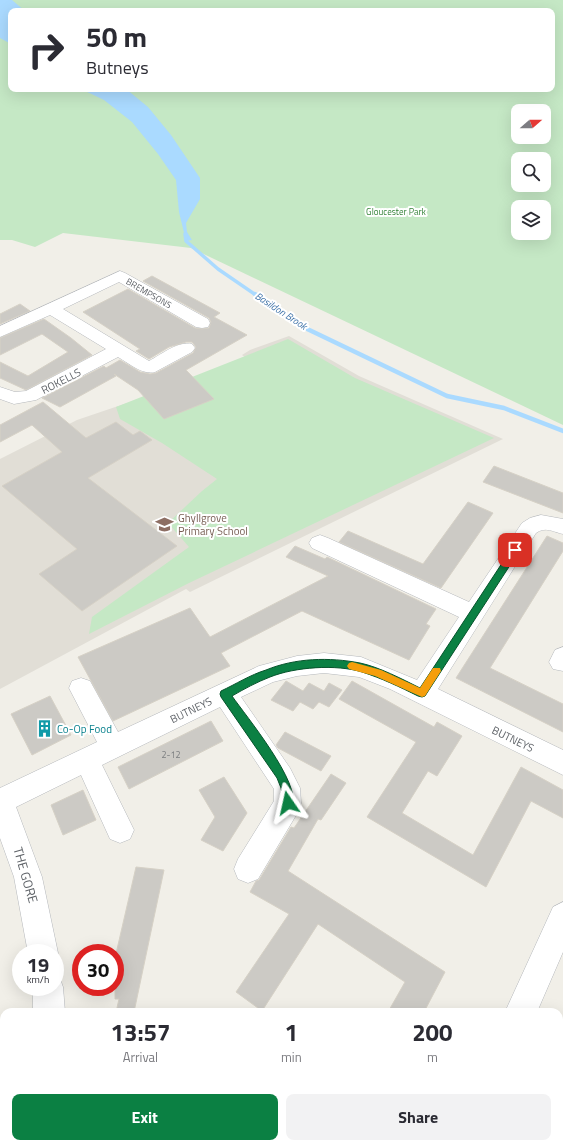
<!DOCTYPE html>
<style>
:root{--surface:#fff;--page:#f2f2f3;--text:#2b2b33;--muted:#7c7c81;--accent:#0b8043}
body{margin:0;font-family:"Titillium Web",sans-serif;background:var(--page);color:var(--text);height:100vh;display:flex;flex-direction:column;font-size:15px;white-space:nowrap}
*{box-sizing:border-box;margin:0}
p{font-size:13px;color:var(--muted)}
.icon{flex:none;width:22px;height:22px;fill:none;stroke:currentColor;stroke-width:2;stroke-linecap:round;stroke-linejoin:round}
.map{position:relative;flex:1;overflow:hidden}
.side{position:absolute;left:0px;top:1008px;width:563px;height:140px;display:flex;flex-direction:column;background:var(--surface);border-radius:12px 12px 0 0;box-shadow:0 4px 16px #0002}
.side>*{flex:none}
.banner{position:absolute;left:8px;top:8px;width:547px;height:84px;border-radius:8px;box-shadow:0 4px 16px #0002;background:#fff;color:var(--text);overflow:hidden}
.needle{width:26px;rotate:70deg}
.fabs{position:absolute;left:511px;top:104px;display:grid;gap:8px}
.fabs a{display:grid;place-items:center;width:40px;height:40px;border-radius:8px;background:var(--surface);box-shadow:0 4px 16px #0002;font-size:20px}
.speed{position:absolute;left:12px;top:944px;display:flex;gap:8px;font-size:20px;font-weight:700;text-align:center}
.speed>*{display:grid;place-content:center;width:52px;height:52px;border-radius:50%;background:var(--surface);box-shadow:0 4px 16px #0002;line-height:1}
.speed small{font-size:10px;font-weight:400}
.speed .limit{border:6px solid #d22;background:#fff;color:#111}
.pin{position:absolute;display:grid;place-items:center;width:34px;height:34px;color:#fff;margin:-17px;border-radius:8px;box-shadow:0 2px 6px #0006}
.me{position:absolute;width:44px;margin:-22px;rotate:349deg;stroke-linejoin:round;filter:drop-shadow(0 0 3px #0008)}
.turn{display:flex;align-items:center;gap:14px;height:84px;padding:0 12px;font-size:18px}
.turn .icon{width:52px;height:52px;stroke-width:2.5}
.turn b{display:block;font-size:28px;line-height:34px}
.eta{display:flex;justify-content:space-evenly;align-items:center;height:68px;text-align:center}
.eta b{font-size:24px;font-weight:700;line-height:28px}
.action{display:flex;gap:8px;margin-top:auto;padding:8px 12px}
.action a{flex:1;height:46px;border-radius:8px;background:var(--accent);color:#fff;font-size:16px;font-weight:700;line-height:46px;text-align:center}
.action a+a{background:var(--page);color:var(--text)}
.map>svg:first-child{display:block}
.education{fill:#e1ded6}
.green{fill:#c5e8c5;fill-rule:evenodd}
.water{fill:#aadaff}
.lines{fill:none;stroke-linecap:round;stroke-linejoin:round}
.stream-far1{stroke:#aadaff;stroke-width:3.5}
.stream{stroke:#aadaff;stroke-width:4.5}
.building{fill:#cccac5;stroke:#d6d1c6}
.minor-casing{stroke:#b5b8bc;stroke-width:1}
.minor{fill:#fff;fill-rule:evenodd}
.route{fill:#0b8043;stroke:#07532c}
.slow{fill:#f59e0b}
.labels{text-anchor:middle;dominant-baseline:central;stroke-width:4;stroke-linejoin:round;paint-order:stroke}
.far-park-label{font-size:9px;fill:#348238;stroke:#fff}
.far-street-label{font-size:9px;fill:#5f6368;stroke:#fff}
.number-label{font-size:9px;fill:#7a7d7f}
.far-water-label{font-size:10px;font-style:italic;fill:#4174aa;stroke:#fff}
.street-label{font-size:11px;fill:#5f6368;stroke:#fff}
.education-label{font-size:11px;fill:#785e54;stroke:#fff;text-anchor:start}
.culture-label{font-size:11px;fill:#0d838f;stroke:#fff;text-anchor:start}
.near-street-label{font-size:13px;fill:#5f6368;stroke:#fff}
</style>
<div class="map">
<svg width="563" height="1148" viewBox="0 0 563 1148">
<rect width="100%" height="100%" fill="#f1efe8"/>
<path class="education" d="M289,336L359,376L503,439L190,592L186,589L0,689V459L77,420L130,402L269,375L242,355L250,350Z"/>
<path class="green" d="M0,0H563V425L191,248L63,233L35,247L12,240H0ZM11,11H552V89H11ZM518,111H544V137H518ZM518,159H544V185H518ZM518,207H544V233H518Z
M288,339L355,378L494,438L189,583L89,634L92,617L189,547L168,523L202,491L217,479L162,443L120,419L116,407Z"/>
<path class="water" d="M0,0H12L25,11H11V44L0,38Z
M81,89H126L148,107L171,135L200,178V199L186,223L187,232L192,240L186,241L179,212L176,180L158,154L132,122L104,100Z"/>
<g class="lines">
<path class="stream-far1" d="M185,234L186,241L218,269L256,295"/>
<path class="stream" d="M255,294L301,326L447,396L504,408L563,431"/>
</g>
<path class="building" d="M152,276L220,313L214,317L247,335L186,370L214,399L164,419L138,390L114,374L116,376L60,407L42,398L104,366L106,368L120,360L140,372L150,374L156,373L193,353L196,347L192,342H186L169,347L149,359L136,351L140,349L83,312L128,289L195,328L202,329L209,328L211,322L209,318L143,281Z
M20,304L30,311L0,324V314Z
M44,319L71,338L92,355L26,390L0,378V362L28,376L68,352L42,334L0,355V338Z
M43,402L86,438L116,422L133,435L140,431L152,440L88,478L177,546L82,611L39,574L77,549L2,486L62,452L32,425L0,442V425Z
M494,466L563,493V513L483,482Z
M468,502L493,513L441,588L339,542L348,531L423,564Z
M547,536L563,543V551L490,668L563,704V732L456,678Z
M295,546L325,559L327,557L436,609L426,624L430,626L409,660L302,611L221,653L230,666L113,721L78,657L190,608L210,637L328,576L286,557Z
M286,681L303,691L309,683L324,691L329,683L342,690L329,707L319,702L313,709L300,702L293,711L271,700Z
M352,681L434,727L437,722L462,736L437,776L428,771L402,813L473,855L521,767L563,790V818L531,801L486,887L367,817L416,742L339,699Z
M50,696L71,735L32,755L11,714Z
M211,721L223,741L129,789L118,767Z
M285,732L331,756L321,771L278,748L276,745Z
M331,774L346,783L321,820L318,819L288,871L445,972L424,1012H388L405,982L318,924L262,1011L236,992L289,914L250,892L256,881L259,880L291,827L294,828Z
M224,777L247,813L223,851L201,840L215,817L199,790Z
M83,790L96,820L63,835L51,805Z
M136,867L164,870L134,1012H116L119,999H115V958Z"/>
<g class="lines">
<defs>
<path id="minor" d="M120,271L125,273L208,319L210,323L208,327L202,328L196,327L119,282L63,309L149,361C162,354 178,341 192,344L195,348L192,352L155,372C142,375 130,364 118,357L36,400L14,404L0,399V387L15,392L26,391L106,349L50,315L0,337V326Z
M541,515L563,519V534C553,532 546,526 536,533L438,689L563,750V775L390,689L359,677L324,673L297,676L273,682L241,697L290,768L300,788L301,803L298,812L258,879L248,883L238,879L234,869L238,859L274,801V789L220,707L102,765L134,830L130,839L120,843L110,839L81,775L16,807L42,877L58,953L55,961V953H28L14,877L0,838V788L97,742L69,688L72,681L81,678L90,681L118,732L259,666L297,656L324,653L361,657L417,680L459,617L312,548L309,543L312,538L320,535L328,538L469,602L522,523L530,518Z
M563,647V671L553,669L549,662L555,650Z
M563,902V952L537,1012H505L553,907Z
M55,974L59,976L63,987L65,1012H33V987H55Z
M30,1144H64L63,1148H29Z
M446,1144H481L480,1148H445Z"/>
</defs>
<use href="#minor" class="minor-casing"/>
<use href="#minor" class="minor"/>
</g>
<path class="route" d="M515,547L518,548L519,550L518,553L425,696L422,697L418,696C400,687 381,678 362,672C336,664 295,667 270,677C257,682 244,689 232,696C246,716 302,784 292,806L288,808L284,806L281,788L277,778L221,697L220,694L221,691C236,684 250,675 266,670C295,658 329,657 360,663C379,667 402,679 420,688L512,548Z"/>
<path class="slow" d="M352,662L381,670L420,688L433,668H440L441,671L425,696L422,697L375,676L349,669L347,666L349,663Z"/>
<defs>
<symbol id="school-bare" viewBox="-9 -9 18 18"><path d="M0-5L7-2L0 1L-7-2ZM-4 1L0 2.5L4 1V4Q0 6-4 4Z" fill="#8d6e63" stroke="#fff" stroke-width="2.5" paint-order="stroke"/></symbol>
<symbol id="building-bare" viewBox="-9 -9 18 18"><path d="M-4-6H4V6H1V3H-1V6H-4ZM-2.5-4.3h1.7v1.8h-1.7ZM.8-4.3h1.7v1.8H.8ZM-2.5-1h1.7V.8h-1.7ZM.8-1h1.7V.8H.8Z" fill="#0f9aa8" stroke="#fff" stroke-width="2.5" paint-order="stroke"/></symbol>
</defs>
<g fill-rule="evenodd">
<use href="#school-bare" x="152" y="512" width="25" height="25"/>
<use href="#building-bare" x="32" y="716" width="25" height="25"/>
</g>
<g class="labels">
<g class="far-park-label">
<text x="396" y="211">Gloucester Park</text>
</g>
<g class="far-street-label">
<text transform="translate(149 293) rotate(30)">BREMPSONS</text>
</g>
<g class="number-label">
<text x="171" y="754">2-12</text>
</g>
<g class="far-water-label">
<text transform="translate(281 311) rotate(33)">Basildon Brook</text>
</g>
<g class="street-label">
<text transform="translate(61 381) rotate(-27)">ROKELLS</text>
<text transform="translate(191 710) rotate(-26)">BUTNEYS</text>
<text transform="translate(513 739) rotate(26)">BUTNEYS</text>
</g>
<g class="education-label">
<text x="178" y="518">Ghyllgrove<tspan x="178" dy="13">Primary School</tspan></text>
</g>
<g class="culture-label">
<text x="57" y="729">Co-Op Food</text>
</g>
<g class="near-street-label">
<text transform="translate(26 875) rotate(74)">THE GORE</text>
</g>
</g>
</svg>
<div class="fabs">
<a><svg class="needle" viewBox="-14 -14 28 28"><path d="M0-13l5 13h-10z" fill="#e53935"/><path d="M0 13l5-13h-10z" fill="#7c7c81"/></svg></a>
<a><svg class="icon" aria-label="search" viewBox="0 0 24 24"><circle cx="10" cy="10" r="6"/><path d="M15 15l6 6"/></svg></a>
<a><svg class="icon" aria-label="layers" viewBox="0 0 24 24"><path d="M12 4l9 5-9 5-9-5zM3 14l9 5 9-5"/></svg></a>
</div>
<div class="speed"><div>19<small>km/h</small></div><div class="limit">30</div></div>
<div class="pin" style="left:515px;top:550px;background:#d93025"><svg class="icon" aria-label="arrive" viewBox="0 0 24 24"><path d="M6 21V4h12l-3 4 3 4H6"/></svg></div>
<svg class="me" style="left:288px;top:803px" viewBox="-20 -20 40 40"><path d="M0-17L14 15 0 8-14 15z" fill="#0b8043" stroke="#fff" stroke-width="4"/></svg>
<div class="banner">
<div class="turn"><svg class="icon" aria-label="right" viewBox="0 0 24 24"><path d="M7 20v-9h11M14 6l5 5-5 5"/></svg><div><b>50 m</b>Butneys</div></div>
</div>
<section class="side">
<div class="eta">
<div><b>13:57</b><p>Arrival</p></div>
<div><b>1</b><p>min</p></div>
<div><b>200</b><p>m</p></div>
</div>
<div class="action"><a>Exit</a><a>Share</a></div>
</section>
</div>
